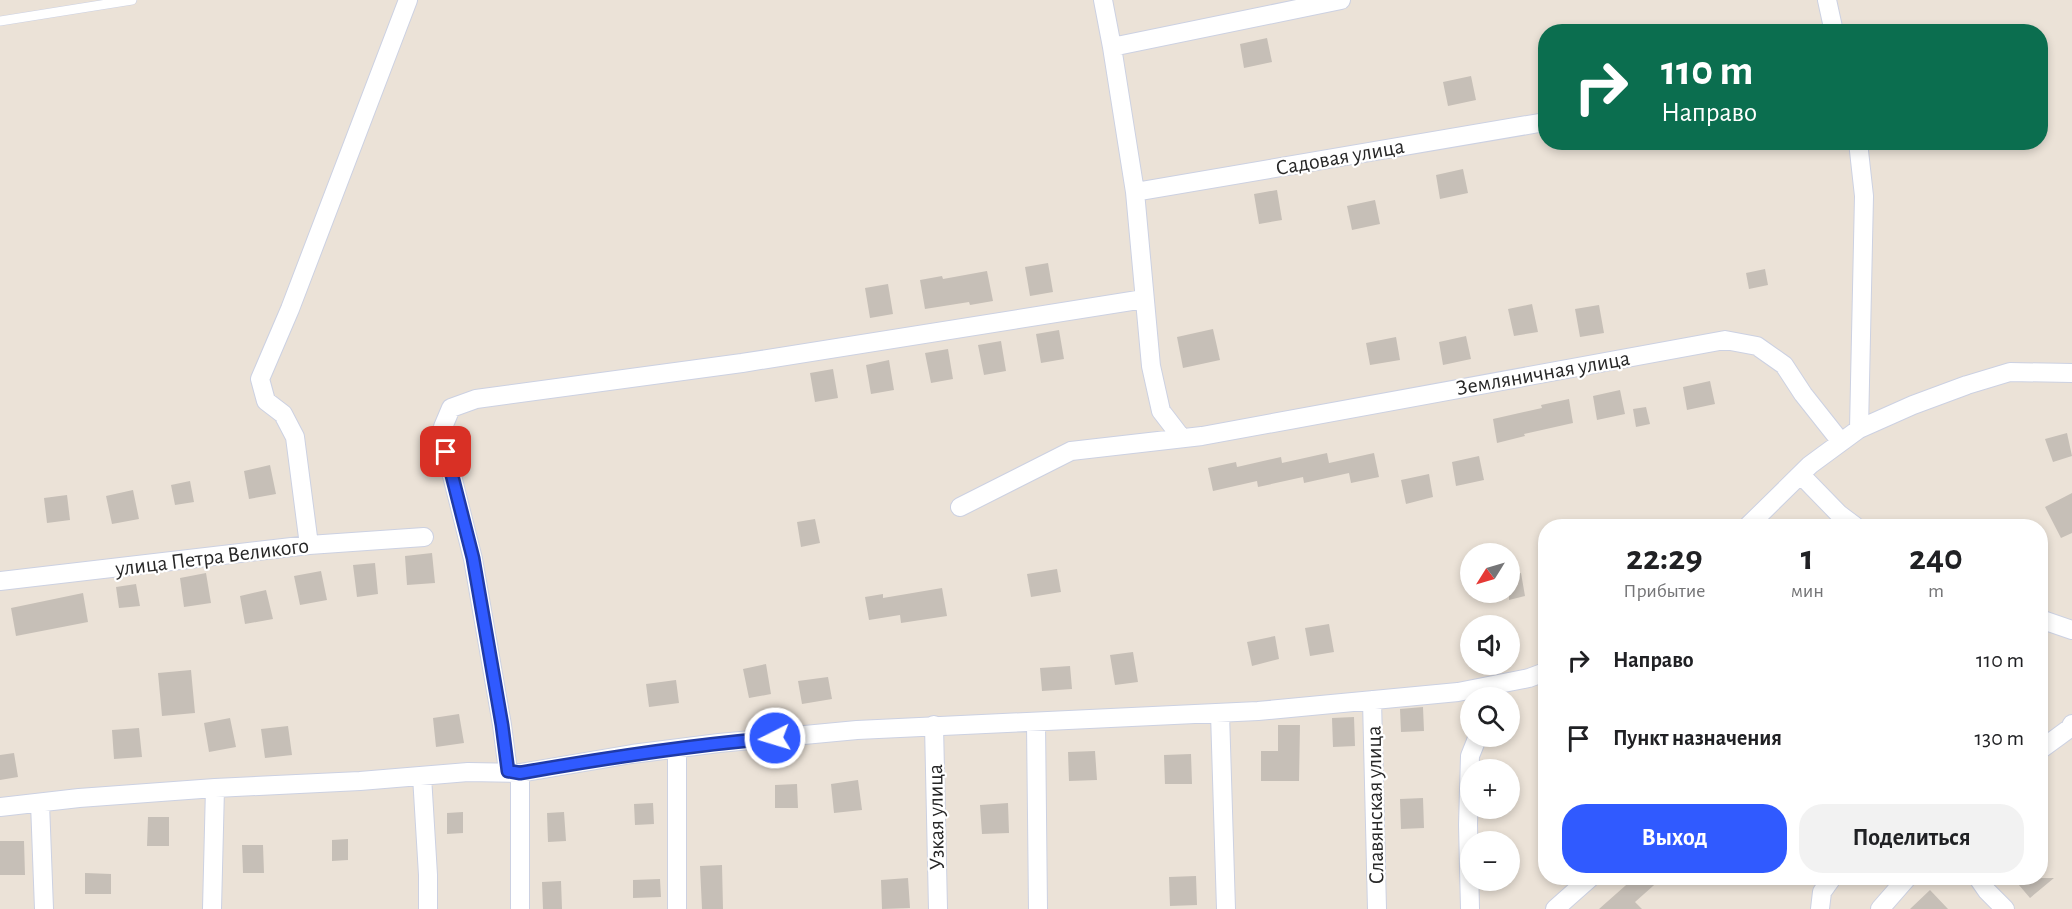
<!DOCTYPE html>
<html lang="ru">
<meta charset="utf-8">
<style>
:root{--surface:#fff;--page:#f2f2f2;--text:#202124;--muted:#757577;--accent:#305aff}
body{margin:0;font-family:"Alegreya Sans",sans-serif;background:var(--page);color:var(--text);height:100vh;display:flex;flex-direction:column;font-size:22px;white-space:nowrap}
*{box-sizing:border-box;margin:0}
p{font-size:20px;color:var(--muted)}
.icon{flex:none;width:33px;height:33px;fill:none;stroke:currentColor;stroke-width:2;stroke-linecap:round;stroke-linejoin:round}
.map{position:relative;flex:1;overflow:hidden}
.details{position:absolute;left:1538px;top:519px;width:510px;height:366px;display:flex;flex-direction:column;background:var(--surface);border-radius:24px;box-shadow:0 3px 9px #0003}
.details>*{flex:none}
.guide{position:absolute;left:1538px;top:24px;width:510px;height:126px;border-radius:24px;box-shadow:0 3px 9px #0003;background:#0b6e4f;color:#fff;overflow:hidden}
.needle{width:39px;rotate:233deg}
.tools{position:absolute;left:1460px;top:543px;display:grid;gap:12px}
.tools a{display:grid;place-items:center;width:60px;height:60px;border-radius:50%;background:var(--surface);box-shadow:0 3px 9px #0003;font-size:30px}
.pin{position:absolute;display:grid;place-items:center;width:51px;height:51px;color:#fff;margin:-26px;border-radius:12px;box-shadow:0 3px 9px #0006}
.me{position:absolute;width:66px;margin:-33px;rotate:265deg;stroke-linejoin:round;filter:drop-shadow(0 0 4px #0008)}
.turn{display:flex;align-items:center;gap:21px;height:126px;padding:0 24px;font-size:27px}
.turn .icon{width:78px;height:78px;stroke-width:2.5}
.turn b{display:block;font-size:42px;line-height:51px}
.eta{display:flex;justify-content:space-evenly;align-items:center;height:102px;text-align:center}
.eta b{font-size:36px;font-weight:700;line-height:42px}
.action{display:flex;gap:12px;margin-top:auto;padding:12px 24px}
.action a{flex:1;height:69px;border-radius:24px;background:var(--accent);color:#fff;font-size:24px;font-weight:700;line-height:69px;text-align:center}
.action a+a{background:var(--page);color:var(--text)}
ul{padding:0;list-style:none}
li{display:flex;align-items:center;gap:18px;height:78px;padding:0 24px}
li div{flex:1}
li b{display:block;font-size:22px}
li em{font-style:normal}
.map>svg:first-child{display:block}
.building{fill:#c6bfb7}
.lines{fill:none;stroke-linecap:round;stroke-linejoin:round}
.service-casing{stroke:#ccd1e2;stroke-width:10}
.minor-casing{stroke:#ccd1e2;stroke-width:20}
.service{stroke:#fff;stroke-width:9}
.minor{stroke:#fff;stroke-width:18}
.route-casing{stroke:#1f3aa6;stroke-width:15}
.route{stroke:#305aff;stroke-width:10}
.labels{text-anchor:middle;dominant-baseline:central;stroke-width:4.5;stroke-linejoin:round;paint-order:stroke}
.street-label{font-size:22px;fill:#272727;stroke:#fff}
</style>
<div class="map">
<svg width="2072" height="909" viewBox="0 0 2072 909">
<rect width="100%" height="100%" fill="#ebe2d7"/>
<path class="building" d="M1267,38L1272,62L1244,68L1240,44Z
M1471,76L1476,100L1448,106L1443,82Z
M1463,169L1468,193L1440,199L1436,175Z
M1277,190L1282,220L1259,224L1254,194Z
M1375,200L1380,224L1352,230L1347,206Z
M1048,263L1053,292L1030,296L1025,267Z
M1765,269L1768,285L1749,289L1746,273Z
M987,271L993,301L970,305L969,302L925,309L920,280L942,276L943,279Z
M888,284L893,314L870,318L865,288Z
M1532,304L1538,332L1514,336L1508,309Z
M1599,305L1604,333L1580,337L1575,309Z
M1213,329L1220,360L1183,368L1177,337Z
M1059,330L1064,359L1041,363L1036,334Z
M1466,336L1471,359L1443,365L1439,342Z
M1396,337L1400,360L1370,365L1366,343Z
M1001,341L1006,371L984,375L978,345Z
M948,349L953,379L931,383L925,353Z
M889,360L894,390L871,394L866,365Z
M833,369L838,398L815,402L810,373Z
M1710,381L1715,404L1687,410L1683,387Z
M1620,390L1625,414L1597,420L1593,396Z
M1569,399L1573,423L1524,434L1525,436L1497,443L1493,419L1542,408L1541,405Z
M1646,407L1650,424L1636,427L1633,409Z
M2067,433L2072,456L2053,462L2045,439Z
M1327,453L1329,463L1374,453L1379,477L1351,483L1349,473L1304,483L1303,477L1258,487L1257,481L1213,491L1208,468L1236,462L1237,467L1281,457L1282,463Z
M1479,456L1484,480L1456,486L1452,462Z
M270,465L276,494L249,499L244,471Z
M1429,474L1433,497L1406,504L1401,480Z
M190,481L194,502L175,505L171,485Z
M133,490L139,519L112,524L106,496Z
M2072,493V533L2061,538L2045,507Z
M67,495L70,520L47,523L44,498Z
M815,519L820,543L801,547L797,522Z
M432,553L435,583L407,585L405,556Z
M375,563L378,594L357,597L353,565Z
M1057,569L1061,592L1031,597L1027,574Z
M321,571L327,600L300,605L294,576Z
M206,573L211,603L184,607L180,578Z
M1521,573L1525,596L1509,600V575Z
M136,584L140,606L119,608L116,587Z
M942,588L947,616L901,623L900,615L869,620L865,597L883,594V598Z
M266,590L273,619L245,624L240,596Z
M83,593L88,622L16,636L11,608Z
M1329,624L1334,652L1310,656L1305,628Z
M1275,636L1279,659L1252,666L1247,642Z
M1133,652L1138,682L1115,685L1110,655Z
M766,664L771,694L749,698L743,669Z
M1070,666L1072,689L1042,691L1040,668Z
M191,670L195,713L162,716L158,673Z
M828,677L832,699L802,704L798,681Z
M676,680L679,703L649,707L646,684Z
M1423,707L1424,731L1401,732L1400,709Z
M459,714L464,743L436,747L433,718Z
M1354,717L1355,746L1333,747L1332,718Z
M230,718L236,747L209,752L204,723Z
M1278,725H1300L1299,781H1261V751H1278Z
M288,726L292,755L265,758L261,729Z
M139,728L142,757L114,759L112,730Z
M1095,751L1097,780L1069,781L1068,752Z
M14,753L18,777L0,780V755Z
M1191,754L1192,784H1165L1164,755Z
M858,780L862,810L834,813L831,784Z
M797,784L798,808H775V785Z
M1423,798L1424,828L1401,829L1400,799Z
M653,803L654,824L635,825L634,804Z
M1008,803L1009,833L982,834L980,805Z
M463,812V833L447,834V813Z
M564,812L566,841L548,842L547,813Z
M148,817H169V846H147Z
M348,839V860L332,861V840Z
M0,841H24L25,875H0Z
M242,845H263L264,873H243Z
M722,865L723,909H702L700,866Z
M85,873L111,874V894H85Z
M1196,876L1197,905L1170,906L1169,877Z
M908,878L910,908L882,909L881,880Z
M1634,878H1662L1635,902L1642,909H1599Z
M2013,878H2054L2030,898Z
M660,879L661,897L633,898V880Z
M561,881L562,909H543L542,882Z
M1930,890L1948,909H1910Z"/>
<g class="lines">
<defs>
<path id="service" d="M0,21L132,0"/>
<path id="minor" d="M1103,0L1112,47L1135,192L1151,366L1161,411L1181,437
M1827,0L1834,32
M1112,47L1341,0
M1858,142L1864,196L1859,429
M1135,192L1545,122
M1801,475L1839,514L1855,526
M960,507L1071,451L1202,436L1725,340L1757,346L1784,365L1803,394L1841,442
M1748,526L1810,465L1859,429L1913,405L1967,385L2010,372L2072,373
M309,545L295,437L283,414L266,401L260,379L290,309L408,0
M0,581L309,545L424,537
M2040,619L2072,630
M1372,700L1377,909
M1220,713L1226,909
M1036,722L1038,909
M934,725L938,909
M677,749V909
M2040,750L2070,728L2072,724
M508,771L502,725L473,559L446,452L443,427L451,408L476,399L742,363L1144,299
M520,773V909
M422,776L428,875V909
M40,803L44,909
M0,807L79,798L215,788L360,781L468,772L520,773L632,754L719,743L857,730L1258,711L1458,692L1529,678L1545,672
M1978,878L1987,891L2005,909
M212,909L215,788
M1470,909L1468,825L1470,756L1478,736
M1555,909L1590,878
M1820,909L1822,892L1832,878
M1880,909L1907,878"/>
</defs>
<use href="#service" class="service-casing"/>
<use href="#minor" class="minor-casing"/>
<use href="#service" class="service"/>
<use href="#minor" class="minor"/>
</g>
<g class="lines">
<defs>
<path id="route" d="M446,452L473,558L502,725L508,771L520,773C605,758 689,745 775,738"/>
</defs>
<use href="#route" class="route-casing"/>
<use href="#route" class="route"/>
</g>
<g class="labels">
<g class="street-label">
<text transform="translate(1340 157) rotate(-10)">Садовая улица</text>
<text transform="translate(1543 373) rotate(-10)">Земляничная улица</text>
<text transform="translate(212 557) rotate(-7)">улица Петра Великого</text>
<text transform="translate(1375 805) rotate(-91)">Славянская улица</text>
<text transform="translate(936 817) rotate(-91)">Узкая улица</text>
</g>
</g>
</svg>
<div class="tools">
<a><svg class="needle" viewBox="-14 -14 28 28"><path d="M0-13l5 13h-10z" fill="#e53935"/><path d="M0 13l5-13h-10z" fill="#757577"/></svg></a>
<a><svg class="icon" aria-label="sound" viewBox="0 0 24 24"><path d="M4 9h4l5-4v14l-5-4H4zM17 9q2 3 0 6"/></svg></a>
<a><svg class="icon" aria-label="search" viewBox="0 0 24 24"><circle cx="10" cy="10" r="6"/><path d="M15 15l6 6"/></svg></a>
<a>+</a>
<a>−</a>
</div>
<div class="pin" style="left:446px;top:452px;background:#d93025"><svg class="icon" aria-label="arrive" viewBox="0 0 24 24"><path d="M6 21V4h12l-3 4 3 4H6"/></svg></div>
<svg class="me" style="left:775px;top:738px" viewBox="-20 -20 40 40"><circle r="17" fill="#305aff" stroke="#fff" stroke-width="3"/><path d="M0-11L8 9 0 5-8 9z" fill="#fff"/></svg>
<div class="guide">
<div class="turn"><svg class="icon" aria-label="right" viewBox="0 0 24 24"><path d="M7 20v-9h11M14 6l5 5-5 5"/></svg><div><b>110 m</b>Направо</div></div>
</div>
<section class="details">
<div class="eta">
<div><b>22:29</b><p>Прибытие</p></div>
<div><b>1</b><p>мин</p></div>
<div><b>240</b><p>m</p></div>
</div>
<ul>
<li><svg class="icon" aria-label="right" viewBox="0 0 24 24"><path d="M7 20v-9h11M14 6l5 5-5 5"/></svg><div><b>Направо</b></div><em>110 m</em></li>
<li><svg class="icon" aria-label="arrive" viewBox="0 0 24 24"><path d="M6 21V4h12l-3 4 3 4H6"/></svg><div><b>Пункт назначения</b></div><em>130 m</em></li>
</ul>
<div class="action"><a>Выход</a><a>Поделиться</a></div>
</section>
</div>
